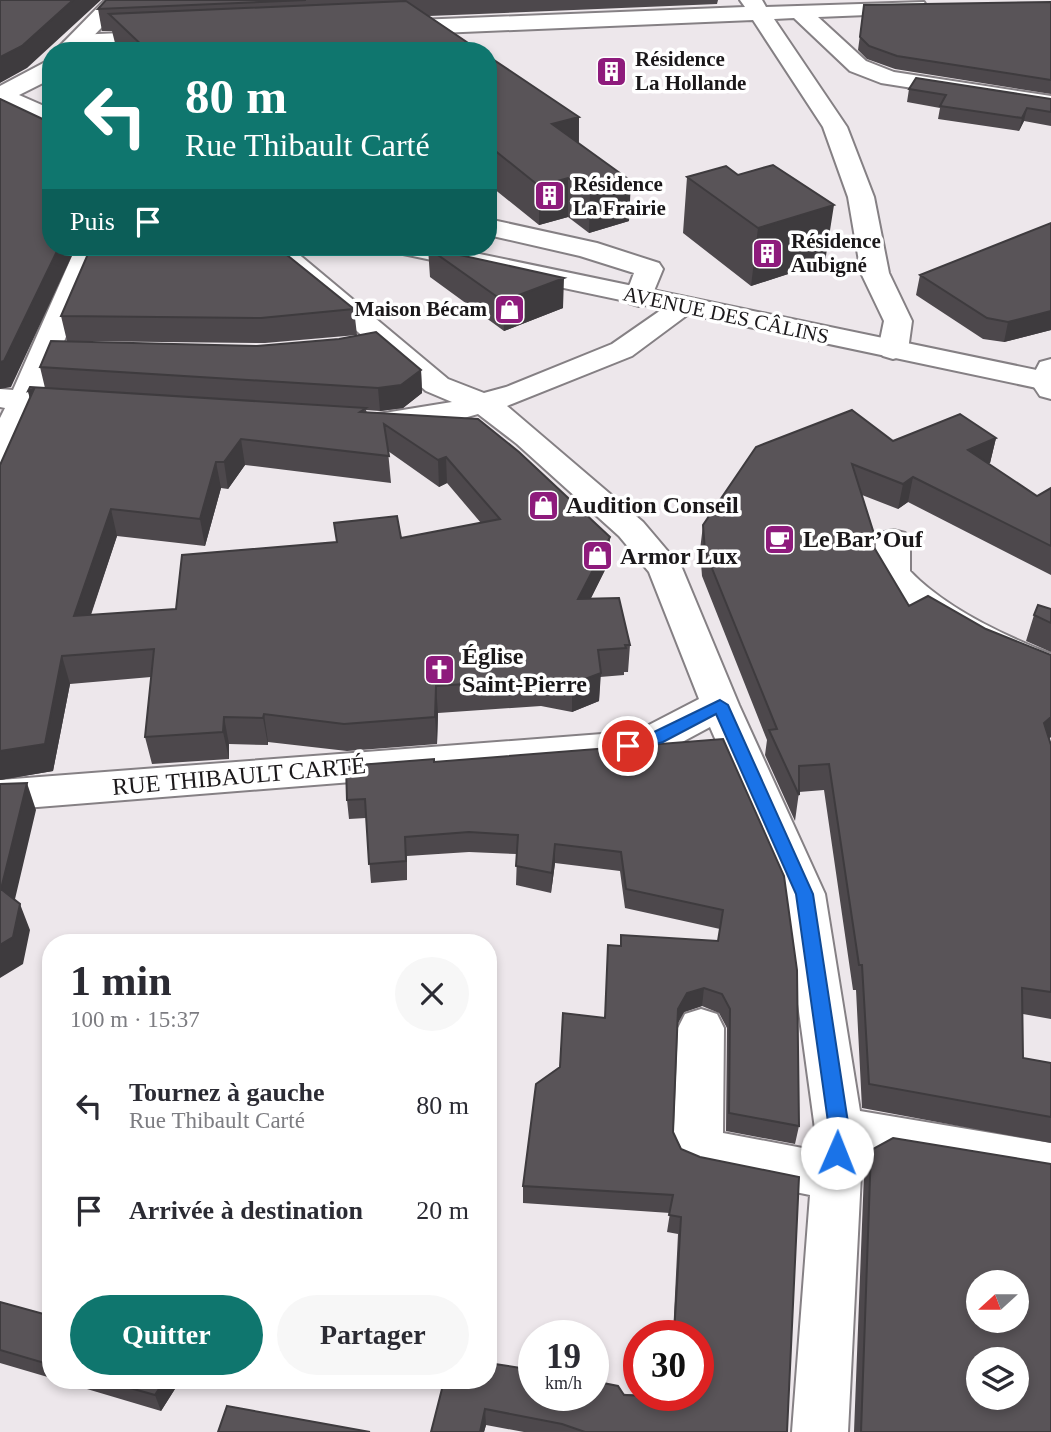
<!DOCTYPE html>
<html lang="fr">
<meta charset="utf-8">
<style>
:root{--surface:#fff;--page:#f7f7f7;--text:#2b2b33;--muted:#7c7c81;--accent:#0f766e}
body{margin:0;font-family:Georgia,serif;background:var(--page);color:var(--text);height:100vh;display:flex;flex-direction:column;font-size:26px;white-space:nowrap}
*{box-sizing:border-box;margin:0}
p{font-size:23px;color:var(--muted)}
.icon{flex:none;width:38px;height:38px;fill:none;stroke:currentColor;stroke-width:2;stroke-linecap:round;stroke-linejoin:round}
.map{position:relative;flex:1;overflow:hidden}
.side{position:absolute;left:42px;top:934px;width:455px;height:455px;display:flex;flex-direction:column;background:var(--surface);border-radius:28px;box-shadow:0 4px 10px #0003}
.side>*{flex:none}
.banner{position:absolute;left:42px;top:42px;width:455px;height:214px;border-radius:28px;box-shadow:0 4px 10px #0003;background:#0f766e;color:#fff;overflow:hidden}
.needle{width:46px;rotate:249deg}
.fabs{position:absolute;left:966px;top:1270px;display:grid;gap:14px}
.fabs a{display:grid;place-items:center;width:63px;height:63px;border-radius:50%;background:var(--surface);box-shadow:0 4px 10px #0003;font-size:35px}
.speed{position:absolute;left:518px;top:1320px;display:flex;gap:14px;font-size:35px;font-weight:700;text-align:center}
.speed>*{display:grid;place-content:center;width:91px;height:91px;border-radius:50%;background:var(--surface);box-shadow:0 4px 10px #0003;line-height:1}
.speed small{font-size:18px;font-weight:400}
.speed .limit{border:10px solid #d22;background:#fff;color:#111}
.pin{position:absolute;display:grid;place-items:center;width:60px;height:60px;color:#fff;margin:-30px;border:4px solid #fff;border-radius:50%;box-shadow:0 2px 7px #0007}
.me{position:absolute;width:77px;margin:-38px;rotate:1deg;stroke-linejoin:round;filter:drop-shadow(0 0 5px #0008)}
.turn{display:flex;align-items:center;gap:24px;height:147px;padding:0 28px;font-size:32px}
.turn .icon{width:91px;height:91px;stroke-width:2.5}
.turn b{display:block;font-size:49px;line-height:60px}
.then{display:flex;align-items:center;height:66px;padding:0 28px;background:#0003;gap:14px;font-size:26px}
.round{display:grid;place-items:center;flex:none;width:74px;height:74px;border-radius:37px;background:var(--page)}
.headline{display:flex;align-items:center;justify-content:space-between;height:119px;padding:0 28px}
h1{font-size:42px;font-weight:600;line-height:52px}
.action{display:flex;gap:14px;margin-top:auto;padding:14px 28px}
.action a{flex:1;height:80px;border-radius:42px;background:var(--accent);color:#fff;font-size:28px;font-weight:600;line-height:80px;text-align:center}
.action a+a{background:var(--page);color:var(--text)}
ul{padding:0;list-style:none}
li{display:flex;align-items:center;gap:21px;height:105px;padding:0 28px}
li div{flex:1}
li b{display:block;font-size:26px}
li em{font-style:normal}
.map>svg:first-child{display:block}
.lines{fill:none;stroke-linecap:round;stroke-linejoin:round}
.minor-casing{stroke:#858084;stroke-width:4}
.major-casing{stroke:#858084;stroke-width:4}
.minor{fill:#fff;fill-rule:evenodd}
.major{fill:#fff;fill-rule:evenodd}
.wall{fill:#4d484c;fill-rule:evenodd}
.shaded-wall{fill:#3e3b3e}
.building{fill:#595458;stroke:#3e3b3e;stroke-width:2;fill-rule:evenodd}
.route{fill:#1a73e8;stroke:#114b97;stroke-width:2}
.labels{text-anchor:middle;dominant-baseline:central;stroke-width:7;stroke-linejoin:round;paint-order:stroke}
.far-poi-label{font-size:21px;font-weight:bold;fill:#1b181a;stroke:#fff;text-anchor:start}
.far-street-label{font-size:21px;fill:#1b181a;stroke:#fff}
.poi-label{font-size:24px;font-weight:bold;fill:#1b181a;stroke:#fff;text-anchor:start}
.street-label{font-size:24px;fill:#1b181a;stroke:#fff}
</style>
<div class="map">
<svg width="1051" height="1432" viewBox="0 0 1051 1432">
<rect width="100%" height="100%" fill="#ede7eb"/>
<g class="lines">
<defs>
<path id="minor" d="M740,0H762L766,7L924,2L927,7L924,12L916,13L818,17L866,61L894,72L1051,96V110L881,83L850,71L794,18L774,19L847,127L874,197L889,273L912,321L908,350L903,356L893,359L883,356L878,350L884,321L861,273L848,197L823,127L753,20L392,35L381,28L392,21L745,7Z
M168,31L179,38L176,43L75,49L64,42L75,35Z
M488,219L597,243L659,263L663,269L649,303L639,306L629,303L625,297L634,273L580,256L488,235Z
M76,247H104L43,391L93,396L97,403L93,410L82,412L35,409L11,461L0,464V418L5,408L0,407V389L13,390Z
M260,247H290L448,379L484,393L506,387L612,344L674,301L684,298L694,301L698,307L632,356L507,406L643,522L682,568L739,705L825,894L860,1111L1051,1143V1187L862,1155L848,1432H792L810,1195L698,1172L681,1166L673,1150L678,1028L685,1014L701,1009L717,1014L724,1028L723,1133L813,1150L815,1129L783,894L710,727L671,748L628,760L0,810V780L628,732L645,727L699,699L649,572L619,536L517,444L478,414C446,423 406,437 372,429L367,422L372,415L452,402L426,391Z
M1051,359V399L1040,396L1030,381L1040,362Z
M893,530L905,533L910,541V571C944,607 1005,636 1051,654V681C999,666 905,619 875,574L876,541L881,533Z"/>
<path id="major" d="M105,0H128L79,51H55Z
M51,59V79L19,95L51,109V125L0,104V86Z
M395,247H446L1051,373V391L408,255L398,253Z"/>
</defs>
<use href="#minor" class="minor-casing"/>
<use href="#major" class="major-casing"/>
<use href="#minor" class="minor"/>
<use href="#major" class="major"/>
</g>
<path class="wall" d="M106,0H718L717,4L429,16L480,51H117L112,31H102L98,9Z
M1051,2V94L895,69L867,59L858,50L864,5Z
M488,56L579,117V144L629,221L589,233L568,217L539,225L488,184Z
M909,89L1051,99V126L1024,121L1019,131L938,119L940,108L907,102Z
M738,175L825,262L751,286L683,233L687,177Z
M1051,223V330L1004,342L983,339L916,295L920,275Z
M428,248L563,308L504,331L430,277Z
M354,309L357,335L265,343L71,341L421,370L422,393L403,408L380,411L366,410L367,413L478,419L608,564L591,598L630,645L628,672H624V675L600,677L599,701L572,712L541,706L438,713L437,744L347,751L268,742V745L229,744V759L152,764L145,737L151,677L70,684L53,771L0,780V465L30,398L28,391L45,388L40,367L67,341L61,316ZM388,451L439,487L447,483L481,523L401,538L176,609L91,615L117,536L205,546L221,488L228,489L245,465L391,483Z
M996,438L990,463L988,464L1037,496L1051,488V575L908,502L898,509L862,495L873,546L909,606L1051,737L1049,738L1051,745V1019L1023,1014V1058L1051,1063V1143L862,1108L856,990H853L824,790L799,792L795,821L765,755L767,740L702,576L700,550L703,525L893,441Z
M1051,609V652L1026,641L1034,615Z
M723,739L799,1126L795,1144L726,1131L727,1028L719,1013L702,1006L684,1012L677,1025L673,1132L787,1432H524L486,1425L484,1432H431L444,1381L669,1397L670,1395H698V1335H673L678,1234L667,1232L670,1213L523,1203V1186L560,1067L605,1018L621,946L718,941L720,929L625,908L620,871L555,863L551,893L516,885L517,854L469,852L407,856V880L371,883L366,818L349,819L347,800L435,762Z
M871,1150L1051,1432H854L864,1173Z
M0,1302L51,1316V1378L0,1363Z
M60,1381H180L161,1411Z"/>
<path class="shaded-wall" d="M73,0H101L27,68L0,83V57Z
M1027,108L1024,121L1019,131L1022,118Z
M579,117L578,155L552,124Z
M568,178V217L539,225V186Z
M631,181L629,221L589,233L590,193Z
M834,205L825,262L751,286L758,228Z
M59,247H76L11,387L0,389V362Z
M564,278L563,308L504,331L503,301Z
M1051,311V330L1004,342L1008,322Z
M421,370L422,393L403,408L380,411L378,388Z
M34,389V417L28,391Z
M996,438L990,463L962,475L968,450Z
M241,439L245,465L228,489L224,462Z
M446,457L447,483L439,487L438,460Z
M216,462L221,488L205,546L200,519Z
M913,477L908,502L898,509L903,484Z
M111,509L117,536L81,643L74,616Z
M610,537L608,564L577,626L578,599Z
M62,656L70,684L53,771L0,780V751Z
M601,673L599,701L572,712V684Z
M436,686L438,713L437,744L435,717Z
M264,714L268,742V745L263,718Z
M224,717L229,744V759L223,732Z
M1051,717V737L1036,748L1044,723Z
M27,783L36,810L11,916L1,889Z
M555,844V863L551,893L552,873Z
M20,904L30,930L23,964L0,978V945Z
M704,988L702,1006L684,1012L675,1028L678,1009L687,993Z
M164,1381H180L161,1411L155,1395Z
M485,1409L486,1425L484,1432H480Z"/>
<path class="building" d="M0,0H73L22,46L0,57Z
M106,0H306L98,9Z
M406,1L480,51H148L109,14Z
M1051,2V80L897,56L869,46L860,37L864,5Z
M488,56L579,117L552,124L631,181L590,193L568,178L539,186L488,145Z
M916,78L1051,99V112L1027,108L1022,118L940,106L946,95L909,89Z
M0,99L51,123V247H59L4,361L0,362Z
M773,165L834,205L758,228L687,177L726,166L738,175Z
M1051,223V311L1008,322L987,318L920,275Z
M91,247H277L354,309L261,318L61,316Z
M428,248L564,278L503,301Z
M376,332L421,370L401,385L378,388L40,367L51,341L257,346L339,339Z
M30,387L366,408L360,412L478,419L519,452L610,537L578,599L619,598L630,645H625L626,648L598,650L601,673L572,684L542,679L436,686L435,717L344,724L264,714L263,718L224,717L223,732L145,737L154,649L62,656L45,744L0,751V465L34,389L28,391ZM384,424L438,460L446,457L500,519L401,538L397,516L334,523L337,542L182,555L176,609L74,616L111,509L200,519L216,462H224L241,439L389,456Z
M852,410L893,441L960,414L996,438L968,450L1037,496L1051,488V546L913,477L903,484L852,464L875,537L872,544L909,606L928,596L986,629L1051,655V717L1044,723L1051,745V992L1022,988L1023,1058L1051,1063V1117L869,1084L862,965H859L829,764L799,766V795L769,730L777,729L705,551L703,525L756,447Z
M1038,605L1051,609V623L1034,615Z
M723,739L784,876L797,970L799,1126L729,1113L730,1009L722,994L704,988L687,993L678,1009L673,1132L681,1149L700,1157L799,1177L787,1432H585L562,1424L485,1409L480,1432H431L444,1381H488V1363L534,1370V1395H593V1381L618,1386L624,1395L671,1397V1395H698V1335H674L681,1217L669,1215L673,1195L523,1186L536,1084L560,1067L563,1013L605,1018L608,945L621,946V935L718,941L723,910L626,889L621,852L555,844L552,873L516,866L518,835L469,832L405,837L406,861L369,864L365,799L347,800L346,766L434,759V762Z
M27,783L1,889L20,904L13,937L0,945V784Z
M893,1138L1051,1164V1432H861L871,1150ZM978,1283H1017V1321H978ZM978,1360H1017V1398H978Z
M0,1302L51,1316V1365L0,1350Z
M105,1381H164L155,1395Z
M227,1406L370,1432H218Z"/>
<path class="route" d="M720,700L728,705L813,894L849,1129L844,1160L837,1162L830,1160L827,1153L829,1129L796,894L716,714L663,742L628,752L620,746L622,742L652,733Z"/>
<defs>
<symbol id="building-square" viewBox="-11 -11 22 22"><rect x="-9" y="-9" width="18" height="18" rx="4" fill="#8e1b7c" stroke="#fff"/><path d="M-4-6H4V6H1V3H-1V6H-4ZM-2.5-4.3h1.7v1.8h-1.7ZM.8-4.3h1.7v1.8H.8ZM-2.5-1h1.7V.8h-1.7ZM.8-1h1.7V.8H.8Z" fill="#fff"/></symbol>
<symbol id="shop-square" viewBox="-11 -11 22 22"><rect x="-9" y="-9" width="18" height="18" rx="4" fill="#8e1b7c" stroke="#fff"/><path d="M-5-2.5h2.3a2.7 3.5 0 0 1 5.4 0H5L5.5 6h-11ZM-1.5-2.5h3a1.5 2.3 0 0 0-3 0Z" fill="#fff"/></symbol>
<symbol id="cafe-square" viewBox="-11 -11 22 22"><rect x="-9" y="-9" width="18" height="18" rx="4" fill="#8e1b7c" stroke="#fff"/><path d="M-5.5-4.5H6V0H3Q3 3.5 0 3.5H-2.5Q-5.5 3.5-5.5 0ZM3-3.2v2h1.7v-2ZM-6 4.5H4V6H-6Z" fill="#fff"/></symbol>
<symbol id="church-square" viewBox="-11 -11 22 22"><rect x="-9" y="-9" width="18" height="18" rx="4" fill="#8e1b7c" stroke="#fff"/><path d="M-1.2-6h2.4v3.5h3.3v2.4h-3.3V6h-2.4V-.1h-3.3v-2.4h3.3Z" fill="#fff"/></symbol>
</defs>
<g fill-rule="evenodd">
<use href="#building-square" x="594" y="54" width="35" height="35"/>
<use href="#building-square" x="532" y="178" width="35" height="35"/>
<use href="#building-square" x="750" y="236" width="35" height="35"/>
<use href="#shop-square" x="492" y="292" width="35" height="35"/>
<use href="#shop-square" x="526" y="488" width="35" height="35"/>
<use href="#cafe-square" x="762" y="522" width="35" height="35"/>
<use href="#shop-square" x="580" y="538" width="35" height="35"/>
<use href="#church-square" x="422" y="652" width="35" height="35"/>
</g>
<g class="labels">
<g class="far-poi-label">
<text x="635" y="59">Résidence<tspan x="635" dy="24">La Hollande</tspan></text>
<text x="573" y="184">Résidence<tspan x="573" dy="24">La Frairie</tspan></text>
<text x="791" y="241">Résidence<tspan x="791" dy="24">Aubigné</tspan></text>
<text x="487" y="309" text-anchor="end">Maison Bécam</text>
</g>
<g class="far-street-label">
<text transform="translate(726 315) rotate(12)">AVENUE DES CÂLINS</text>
</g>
<g class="poi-label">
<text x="566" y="505">Audition Conseil</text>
<text x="803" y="539">Le Bar’Ouf</text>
<text x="620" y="556">Armor Lux</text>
<text x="462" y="656">Église<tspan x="462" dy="28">Saint-Pierre</tspan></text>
</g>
<g class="street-label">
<text transform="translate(239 776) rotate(-5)">RUE THIBAULT CARTÉ</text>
</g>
</g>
</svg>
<div class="fabs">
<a><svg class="needle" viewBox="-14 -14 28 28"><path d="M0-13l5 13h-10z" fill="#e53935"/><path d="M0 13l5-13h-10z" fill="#7c7c81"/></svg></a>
<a><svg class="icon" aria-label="layers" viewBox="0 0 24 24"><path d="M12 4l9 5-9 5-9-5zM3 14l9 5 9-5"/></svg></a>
</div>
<div class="speed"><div>19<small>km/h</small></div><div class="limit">30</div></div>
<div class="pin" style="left:628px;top:746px;background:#d93025"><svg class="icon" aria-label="arrive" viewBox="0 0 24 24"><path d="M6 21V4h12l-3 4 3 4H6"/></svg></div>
<svg class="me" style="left:837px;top:1153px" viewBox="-20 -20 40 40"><circle r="19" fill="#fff"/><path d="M0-13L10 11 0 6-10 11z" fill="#1a73e8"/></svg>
<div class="banner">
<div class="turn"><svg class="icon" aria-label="left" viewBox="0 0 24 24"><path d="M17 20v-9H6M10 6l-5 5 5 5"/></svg><div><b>80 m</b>Rue Thibault Carté</div></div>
<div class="then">Puis<svg class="icon" aria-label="arrive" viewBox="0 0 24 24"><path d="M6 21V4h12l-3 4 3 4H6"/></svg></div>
</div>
<section class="side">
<div class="headline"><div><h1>1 min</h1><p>100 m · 15:37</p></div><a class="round"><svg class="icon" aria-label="close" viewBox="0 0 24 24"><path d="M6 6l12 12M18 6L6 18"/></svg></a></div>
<ul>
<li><svg class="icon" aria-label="left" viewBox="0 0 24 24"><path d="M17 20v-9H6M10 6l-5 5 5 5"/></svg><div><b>Tournez à gauche</b><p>Rue Thibault Carté</p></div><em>80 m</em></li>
<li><svg class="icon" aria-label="arrive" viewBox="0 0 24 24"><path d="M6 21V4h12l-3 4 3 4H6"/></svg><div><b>Arrivée à destination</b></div><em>20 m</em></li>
</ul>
<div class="action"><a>Quitter</a><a>Partager</a></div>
</section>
</div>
